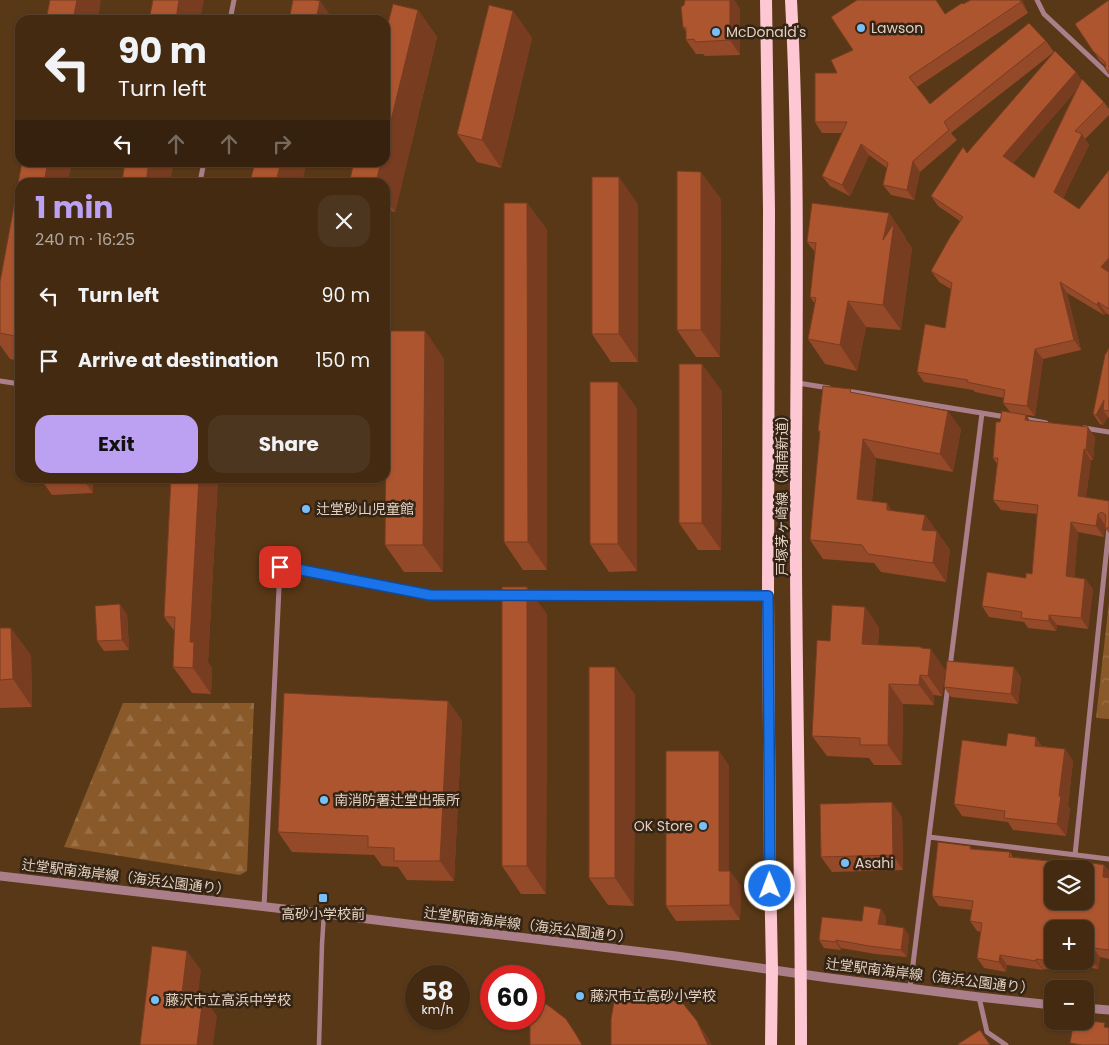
<!DOCTYPE html>
<meta charset="utf-8">
<style>
:root{--surface:#432a11;--page:#4d361f;--text:#f1f3f6;--muted:#afa79f;--line:#5b4631;--accent:#bca0f2}
body{margin:0;font-family:Poppins,"Noto Sans JP",sans-serif;background:var(--page);color:var(--text);height:100vh;display:flex;flex-direction:column;font-size:19px;white-space:nowrap}
*{box-sizing:border-box;margin:0}
p{font-size:16px;color:var(--muted)}
.icon{flex:none;width:28px;height:28px;fill:none;stroke:currentColor;stroke-width:2;stroke-linecap:round;stroke-linejoin:round}
.map{position:relative;flex:1;overflow:hidden}
.panel{position:absolute;left:15px;top:178px;width:375px;height:305px;display:flex;flex-direction:column;background:var(--surface);border-radius:15px;box-shadow:0 1px 4px #0004,0 0 0 1px var(--line)}
.panel>*{flex:none}
.guide{position:absolute;left:15px;top:15px;width:375px;height:152px;border-radius:15px;box-shadow:0 1px 4px #0004,0 0 0 1px var(--line);background:#432a11;color:var(--text);overflow:hidden}
.buttons{position:absolute;left:1044px;top:860px;display:grid;gap:10px}
.buttons a{display:grid;place-items:center;width:50px;height:50px;border-radius:10px;background:var(--surface);box-shadow:0 1px 4px #0004,0 0 0 1px var(--line);font-size:25px}
.speed{position:absolute;left:405px;top:965px;display:flex;gap:10px;font-size:25px;font-weight:700;text-align:center}
.speed>*{display:grid;place-content:center;width:65px;height:65px;border-radius:50%;background:var(--surface);box-shadow:0 1px 4px #0004,0 0 0 1px var(--line);line-height:1}
.speed small{font-size:12px;font-weight:400}
.speed .limit{border:8px solid #d22;background:#fff;color:#111}
.pin{position:absolute;display:grid;place-items:center;width:42px;height:42px;color:#fff;margin:-21px;border-radius:10px;box-shadow:0 2px 8px #0006}
.me{position:absolute;width:55px;margin:-28px;rotate:359deg;stroke-linejoin:round;filter:drop-shadow(0 0 4px #0008)}
.turn{display:flex;align-items:center;gap:18px;height:105px;padding:0 20px;font-size:22px}
.turn .icon{width:65px;height:65px;stroke-width:2.5}
.turn b{display:block;font-size:35px;line-height:42px}
.lanes{display:flex;align-items:center;height:48px;padding:0 20px;background:#0003;justify-content:center;gap:25px;direction:ltr}
.lanes .off{opacity:.35}
.round{display:grid;place-items:center;flex:none;width:52px;height:52px;border-radius:15px;background:var(--page)}
.head{display:flex;align-items:center;justify-content:space-between;height:85px;padding:0 20px}
h1{font-size:30px;font-weight:700;line-height:38px;color:var(--accent)}
.button{display:flex;gap:10px;margin-top:auto;padding:10px 20px}
.button a{flex:1;height:58px;border-radius:15px;background:var(--accent);color:#111;font-size:20px;font-weight:700;line-height:58px;text-align:center}
.button a+a{background:var(--page);color:var(--text)}
ul{padding:0;list-style:none}
li{display:flex;align-items:center;gap:15px;height:65px;padding:0 20px}
li div{flex:1}
li b{display:block;font-size:19px}
li em{font-style:normal}
.map>svg:first-child{display:block}
.forest{fill:url(#forest-firs)}
.park{fill:url(#park-crowns)}
.lines{fill:none;stroke-linecap:round;stroke-linejoin:round}
.pedestrian{stroke:#ab7f89;stroke-width:4.5}
.minor{stroke:#ab7f89;stroke-width:5}
.tertiary{stroke:#ab7f89;stroke-width:9}
.primary{stroke:#fdc7d3;stroke-width:12}
.wall{fill:#944928;fill-rule:evenodd}
.shaded-wall{fill:#783c21}
.building{fill:#ac552f;stroke:#783c21;fill-rule:evenodd}
.route-casing{stroke:#114b97;stroke-width:12}
.route{stroke:#1a73e8;stroke-width:9}
.poi-dot{fill:#78bff7;stroke:#332416;stroke-width:2}
.labels{text-anchor:middle;dominant-baseline:central;stroke-width:5;stroke-linejoin:round;paint-order:stroke}
.poi-label{font-size:14px;fill:#e5d1bf;stroke:#332416;text-anchor:start}
.street-label{font-size:14px;fill:#e5d1bf;stroke:#332416}
</style>
<div class="map">
<svg width="1109" height="1045" viewBox="0 0 1109 1045">
<defs>
<pattern id="forest-firs" width="22" height="20" patternUnits="userSpaceOnUse" patternTransform="scale(1.25)"><rect width="22" height="20" fill="#895929"/><path d="M5 1l3.5 6h-7zM16 11l3.5 6h-7z" fill="#9a7046"/></pattern>
<pattern id="park-crowns" width="20" height="18" patternUnits="userSpaceOnUse" patternTransform="scale(1.25)"><rect width="20" height="18" fill="#895929"/><path d="M2 6a3 3 0 1 1 6 0M12 15a3 3 0 1 1 6 0" fill="none" stroke="#9a7046"/></pattern>
</defs>
<rect width="100%" height="100%" fill="#593817"/>
<path class="forest" d="M123,703H254L247,871L240,875L64,847Z"/>
<path class="park" d="M1109,602V719L1096,718Z"/>
<g class="lines">
<path class="pedestrian" d="M319,1045L322,944L324,913"/>
<path class="minor" d="M1037,0L1044,14L1109,75
M230,20L234,0
M200,182L204,162
M0,381L20,384
M798,383L829,388
M847,391L1006,417
M1025,419L1046,423
M1084,428L1109,432
M528,596H767
M950,667L982,413
M929,837L1109,859
M1075,855L1109,527
M264,907L280,567L291,568L430,595L507,596
M910,988L948,685
M979,997L987,1032L1006,1045"/>
<path class="tertiary" d="M0,876L319,913L416,925L493,934L676,956L829,978L979,997L1052,1005
M1085,1008L1109,1010"/>
<path class="primary" d="M766,0L769,210L768,596L770,868L772,969L771,1045
M791,0C801,189 795,378 796,567C797,726 801,886 801,1045"/>
</g>
<path class="wall" d="M685,0H734L740,9V55L705,56L703,54H696L686,40V32L683,27Z
M971,0H1022L1028,13L917,87L930,104L1046,41L1054,52L951,133L957,140L920,172L914,200L891,195L883,185L887,168L869,155L850,196L830,186L822,176L842,133H822L815,122L837,73Z
M1109,0L1106,66L1100,61L1075,24Z
M418,10L437,37L395,212L385,210V182H353L350,179Z
M513,11L532,38L501,168L477,162L457,134Z
M1076,72L1081,80L1104,102L1109,109V115L1085,139L1089,145L1063,198L1079,209L1109,170V315L1106,313L1104,315L1067,293L1081,350L1043,359L1035,416L1026,415L1030,421L1095,437L1093,460H1091L1086,497L1109,501V533L1105,528V526L1104,537L1078,532L1074,577L1085,579L1093,589L1088,629L1057,625L1056,631L1028,628L1024,622L989,617L982,606L1032,574L1037,514L1001,510L993,500L998,465L993,458L1000,422L1010,412L1003,403L1004,398L975,392L973,390L924,382L917,372L945,328L951,289L939,282L931,271L960,221L938,206L931,196L967,153ZM1076,90L1034,178L1013,163Z
M20,182V361L10,359L0,345V282Z
M721,199L720,357H696L677,330Z
M527,203L547,230V570H523L504,542Z
M638,204V362H611L592,334Z
M889,213L906,238V240L912,248L901,330L866,327L857,371L825,364L808,339L815,304L810,297L815,252L807,242Z
M425,331L444,359L443,572H404L385,545Z
M1109,348V418L1108,417L1103,425L1100,424L1093,414Z
M618,382L637,409V571L609,572L590,544Z
M722,391L721,550H698L679,523Z
M854,393L961,429L953,472L876,458L872,501L893,511L925,515L950,550L946,582L881,572L874,563L823,559L810,540L820,433L818,431Z
M40,478H92L93,493L52,495Z
M171,478H218L208,662L212,668L211,694L192,693L173,667L175,632L164,617Z
M865,607L879,628L878,645L921,647L945,670L942,696L934,695V705L903,704L902,765H874L869,758L827,756L812,736L830,641Z
M127,614L129,650L104,651L97,641Z
M547,614L546,894H521L502,866Z
M0,628L31,655L32,707L0,708Z
M615,667L635,695L634,906L608,905L589,878Z
M1021,677L1018,704L951,697L944,687Z
M448,701L462,721L454,881L407,880L398,867L382,866L374,855L292,852L278,832Z
M1006,746H1042L1065,749L1073,761L1068,806L1070,809L1066,836L1013,830L1008,822L962,816L954,804Z
M719,751L729,766V871L741,886L740,920L676,921L666,906Z
M902,817L903,870L832,872L821,857Z
M970,846L972,849L1010,852L1013,857L1068,863L1104,865L1109,871V959L1100,957L1098,969L1057,963L1056,970L1043,969V970L1007,965L1006,972L984,968L977,958L981,932L977,931L970,921L972,910L939,906L932,896ZM1052,929H1085V961H1052Z
M881,909L886,917L885,925L909,935L907,957L875,954L841,948V950L824,948L819,940L862,921Z"/>
<path class="shaded-wall" d="M77,0H101L98,20H73Z
M179,0H204L200,20H176Z
M730,0H734L740,9V55L730,40Z
M1020,0H1022L1028,13L1021,2Z
M320,1L334,20H316Z
M418,10L437,37L395,212L385,198V182H376L381,162H385V145Z
M513,11L532,38L501,168L482,140Z
M1076,72L1083,83L1010,167L1003,156Z
M1082,134L1089,145L1061,202L1054,192Z
M861,144L869,155L850,196L842,185Z
M913,161L920,172L914,200L907,190Z
M48,162H72L68,182H44Z
M149,162H174L170,182H146Z
M281,162H307L302,182H276Z
M701,172L721,199L720,357L701,330Z
M619,177L638,204V362L619,334Z
M527,203L547,230V570L528,542Z
M889,213L906,238V240L912,248L901,330L883,305V240Z
M1109,258V276L1101,267Z
M1060,282L1067,293L1081,350L1074,340Z
M848,301L866,327L857,371L840,345Z
M1098,302L1106,313L1104,315L1097,305Z
M20,311V343L15,336Z
M425,331L444,359L443,572L423,545Z
M1035,349L1043,359L1035,416L1027,406Z
M702,364L722,391L721,550L702,523Z
M618,382L637,409V571L618,544Z
M1104,400L1103,410L1108,417L1103,425L1096,415Z
M948,411L961,429L953,472L940,454Z
M1026,415L1033,425L1025,420Z
M1088,427L1095,437L1093,460L1086,450Z
M863,439L876,458L870,518L857,499Z
M1084,449L1091,460L1085,506L1078,496Z
M82,478H92L93,493Z
M199,478H218L208,662L212,668L211,694L193,668L190,642Z
M887,503L900,522L887,510Z
M1098,514L1105,525L1104,537L1096,526Z
M925,515L950,550L946,582L933,563L922,530Z
M1071,522L1078,532L1074,587L1066,576Z
M1085,579L1093,589L1088,629L1081,618Z
M527,587L547,614L546,894L527,866Z
M120,604L127,614L129,650L122,640Z
M865,607L879,628L876,664L862,644Z
M1049,615L1057,625L1056,631L1049,621Z
M11,628L31,655L32,707L13,679Z
M921,647L930,659L931,649L945,670L942,696L928,676Z
M615,667L635,695L634,906L615,878Z
M1014,667L1021,677L1018,704L1011,694Z
M920,675L934,695V705L919,685Z
M889,684L903,704L902,765L888,745Z
M448,701L462,721L454,881L440,861Z
M1036,737L1044,749L1035,746Z
M1065,749L1073,761L1068,806L1070,809L1066,836L1057,824L1059,796Z
M719,751L729,766V886L719,871Z
M892,802L902,817L903,870L893,855Z
M1104,865L1109,871V886L1103,877Z
M730,871L741,886L740,920L730,905Z
M881,909L886,917L884,932L878,924Z
M904,928L909,935L907,957L901,950Z
M836,940L841,948V950L836,942Z
M1093,948L1100,957L1098,969L1091,959Z
M187,951L201,970L196,1014L182,994Z
M1050,953L1052,956V961H1056L1057,963L1056,970L1049,961Z
M1000,955L1007,965L1006,972L999,962Z
M1036,959L1043,969V970L1036,961Z
M203,997L217,1016L213,1045H197Z
M697,1021L708,1038L712,1045H708Z"/>
<path class="building" d="M50,0H77L73,20H46Z
M153,0H179L176,20H149Z
M293,0H315L320,1L316,20H289Z
M685,0H730V40L695,42L694,39L686,40V28L683,27L681,7L684,5Z
M857,0H936L945,14L962,3L963,4L971,0H1020L1021,2L909,77L930,104L1029,23L1046,41L944,122L949,130L913,161L907,190L883,185L888,163L861,144L842,185L822,176L847,122H815V73H837L831,60L853,50L831,17Z
M1109,0V74L1105,68L1106,65L1105,62L1093,51L1075,24Z
M393,4L418,10L385,145V35Z
M489,5L513,11L482,140L457,134Z
M1055,51L1076,72L1003,156L1034,178L1082,79L1104,102L1075,131L1082,134L1054,192L1079,209L1109,170V258L1101,267L1109,272V309L1098,302L1097,305L1060,282L1074,340L1035,349L1027,406L1003,403L1005,390L967,382L968,380L917,372L925,324L945,328L952,283L931,271L950,237L963,217L931,196L963,147L967,153Z
M22,162H48L44,182H20V311L15,336L0,333V282Z
M125,162H149L146,182H122Z
M255,162H281L276,182H250Z
M354,162H381L376,182H367L350,179Z
M677,171L701,172V330H677Z
M592,177H619V334H592Z
M504,203H527L528,542H504Z
M812,203L889,213L883,240L894,223L883,305L848,301L840,345L808,339L816,298L810,297L816,243L807,242Z
M387,331H425L423,545H385Z
M1109,348V411L1103,410L1104,400L1096,415L1093,414L1105,355Z
M679,364H702V523H679Z
M590,382H618V544H590Z
M823,386L851,389L850,392L948,411L940,454L863,439L857,499L887,503V510L925,515L922,530L937,531L933,563L868,554L862,545L810,540L820,431H818Z
M1002,411L1026,415L1025,420L1088,427L1086,450L1084,449L1078,496L1109,501V528H1105L1106,515L1102,512L1098,514L1096,526L1071,522L1066,576L1085,579L1081,618L1049,615V621L1021,618L1022,612L982,606L987,572L1026,578V573L1032,574L1038,505L993,500L998,458H993L996,422H1000Z
M171,478H199L190,642H194L193,668L173,667L175,617H164Z
M502,587H527V866H502Z
M120,604L122,640L97,641L95,606Z
M832,605L865,607L862,644L921,647V648L931,649L928,676L920,675L919,685L889,684L888,745H860V738L812,736L817,640L830,641Z
M0,628H11L13,679L0,680Z
M947,661L1014,667L1011,694L944,687Z
M589,667H615V878H589Z
M284,693L448,701L440,861H394V848L368,847V836L278,832Z
M1008,733L1036,737L1035,746L1065,749L1059,796H1061L1057,824L1004,818L1005,811L954,804L962,740L1006,746Z
M666,751H719V871H730V905L666,906Z
M892,802L893,855L821,857L820,804Z
M938,842L970,846V849L1010,852L1009,857L1068,863L1069,859L1104,865L1103,877L1109,878V950L1093,948L1091,959L1085,958V929H1052V953H1050L1049,961L1036,959V961L1000,955L999,962L977,958L982,923L970,921L973,901L932,896ZM1052,869H1085V901H1052Z
M864,906L881,909L878,924L904,928L901,950L869,946L836,940V942L819,940L822,917L862,921Z
M152,946L187,951L182,994L203,997L197,1045H140Z
M649,988L667,992L681,1001L697,1021L708,1045H611V1019L614,1002L633,990Z
M534,997L549,1006L566,1019L577,1036L582,1045H530V1019H534Z
M1085,1020L1105,1023L1104,1027L1109,1028V1045H1082L1070,1043L1074,1021H1085Z
M980,1030L990,1045H959L958,1044Z"/>
<g class="lines">
<defs>
<path id="route" d="M280,567L291,568L430,595L768,596L770,886"/>
</defs>
<use href="#route" class="route-casing"/>
<use href="#route" class="route"/>
</g>
<g class="poi-dot">
<circle cx="861" cy="28" r="5"/>
<circle cx="716" cy="32" r="5"/>
<circle cx="306" cy="509" r="5"/>
<circle cx="324" cy="800" r="5"/>
<circle cx="703" cy="826" r="5"/>
<circle cx="845" cy="863" r="5"/>
<rect x="318" y="893" width="10" height="10" rx="2.5"/>
<circle cx="580" cy="996" r="5"/>
<circle cx="155" cy="1000" r="5"/>
</g>
<g class="labels">
<g class="poi-label">
<text x="871" y="28">Lawson</text>
<text x="726" y="32">McDonald's</text>
<text x="316" y="509">辻堂砂山児童館</text>
<text x="334" y="800">南消防署辻堂出張所</text>
<text x="693" y="826" text-anchor="end">OK Store</text>
<text x="855" y="863">Asahi</text>
<text x="323" y="914" text-anchor="middle">高砂小学校前</text>
<text x="590" y="996">藤沢市立高砂小学校</text>
<text x="165" y="1000">藤沢市立高浜中学校</text>
</g>
<g class="street-label">
<text transform="translate(782 492) rotate(-90)">戸塚茅ヶ崎線（湘南新道）</text>
<text transform="translate(126 877) rotate(7)">辻堂駅南海岸線（海浜公園通り）</text>
<text transform="translate(528 925) rotate(7)">辻堂駅南海岸線（海浜公園通り）</text>
<text transform="translate(930 976) rotate(7)">辻堂駅南海岸線（海浜公園通り）</text>
</g>
</g>
</svg>
<div class="buttons">
<a><svg class="icon" aria-label="layers" viewBox="0 0 24 24"><path d="M12 4l9 5-9 5-9-5zM3 14l9 5 9-5"/></svg></a>
<a>+</a>
<a>−</a>
</div>
<div class="speed"><div>58<small>km/h</small></div><div class="limit">60</div></div>
<div class="pin" style="left:280px;top:567px;background:#d93025"><svg class="icon" aria-label="arrive" viewBox="0 0 24 24"><path d="M6 21V4h12l-3 4 3 4H6"/></svg></div>
<svg class="me" style="left:770px;top:886px" viewBox="-20 -20 40 40"><circle r="17" fill="#1a73e8" stroke="#fff" stroke-width="3"/><path d="M0-11L8 9 0 5-8 9z" fill="#fff"/></svg>
<div class="guide">
<div class="turn"><svg class="icon" aria-label="left" viewBox="0 0 24 24"><path d="M17 20v-9H6M10 6l-5 5 5 5"/></svg><div><b>90 m</b>Turn left</div></div>
<div class="lanes"><svg class="icon" aria-label="left" viewBox="0 0 24 24"><path d="M17 20v-9H6M10 6l-5 5 5 5"/></svg><svg class="icon off" aria-label="ahead" viewBox="0 0 24 24"><path d="M12 20V5M6 11l6-6 6 6"/></svg><svg class="icon off" aria-label="ahead" viewBox="0 0 24 24"><path d="M12 20V5M6 11l6-6 6 6"/></svg><svg class="icon off" aria-label="right" viewBox="0 0 24 24"><path d="M7 20v-9h11M14 6l5 5-5 5"/></svg></div>
</div>
<section class="panel">
<div class="head"><div><h1>1 min</h1><p>240 m · 16:25</p></div><a class="round"><svg class="icon" aria-label="close" viewBox="0 0 24 24"><path d="M6 6l12 12M18 6L6 18"/></svg></a></div>
<ul>
<li><svg class="icon" aria-label="left" viewBox="0 0 24 24"><path d="M17 20v-9H6M10 6l-5 5 5 5"/></svg><div><b>Turn left</b></div><em>90 m</em></li>
<li><svg class="icon" aria-label="arrive" viewBox="0 0 24 24"><path d="M6 21V4h12l-3 4 3 4H6"/></svg><div><b>Arrive at destination</b></div><em>150 m</em></li>
</ul>
<div class="button"><a>Exit</a><a>Share</a></div>
</section>
</div>
